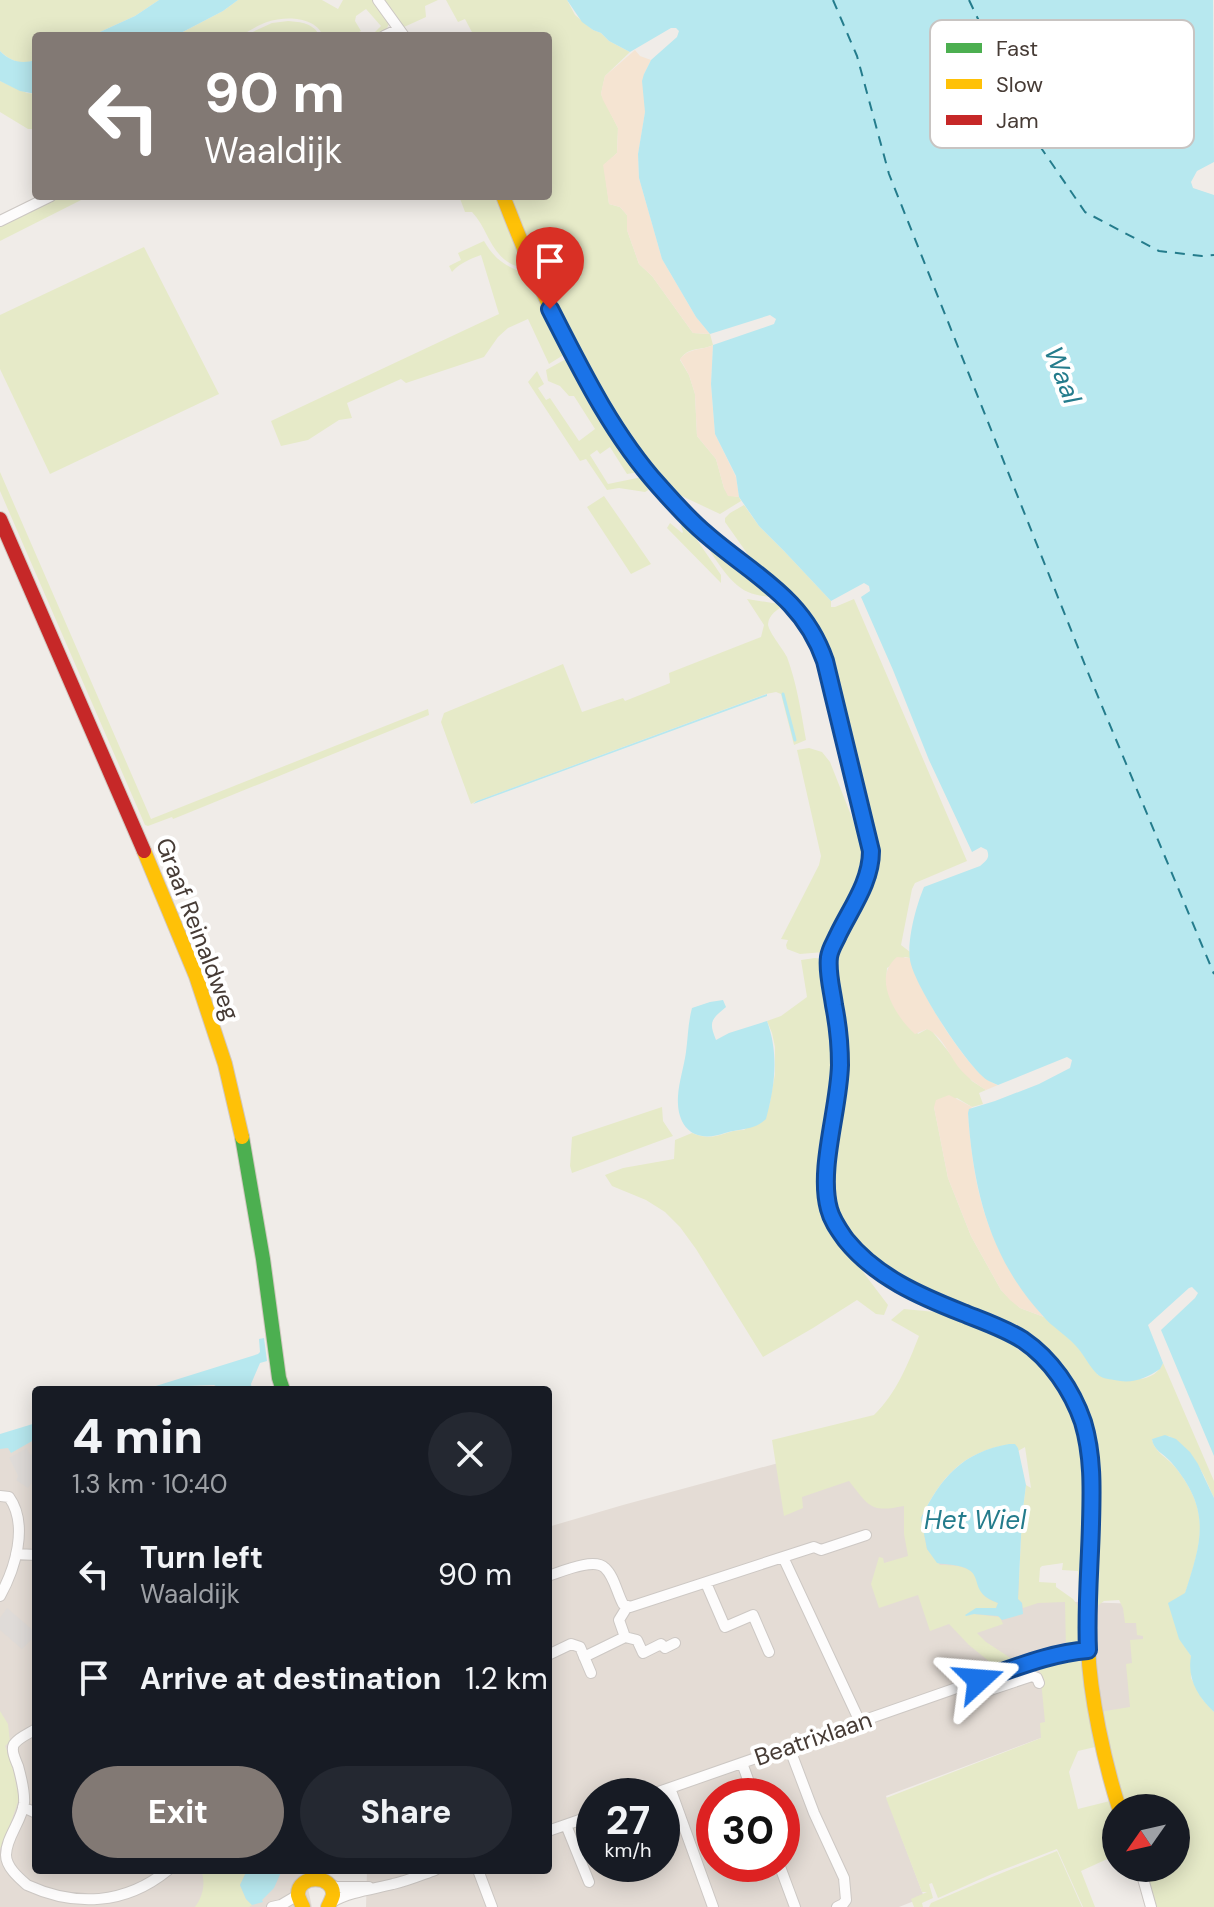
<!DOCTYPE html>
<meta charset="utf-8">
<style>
:root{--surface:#171b24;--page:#242831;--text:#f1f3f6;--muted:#9ea1a6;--accent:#827974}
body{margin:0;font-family:"DM Sans",sans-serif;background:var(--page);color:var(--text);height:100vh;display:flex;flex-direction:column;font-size:30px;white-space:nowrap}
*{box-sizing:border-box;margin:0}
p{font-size:26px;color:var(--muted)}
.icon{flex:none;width:44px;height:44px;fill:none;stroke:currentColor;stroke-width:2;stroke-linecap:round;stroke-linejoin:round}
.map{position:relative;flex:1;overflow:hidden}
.sheet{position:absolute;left:32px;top:1386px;width:520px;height:488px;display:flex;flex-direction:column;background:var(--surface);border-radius:8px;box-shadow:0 4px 20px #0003}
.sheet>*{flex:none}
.hud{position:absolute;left:32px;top:32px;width:520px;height:168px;border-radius:8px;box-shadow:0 4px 20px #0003;background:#827974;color:#fff;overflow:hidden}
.needle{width:52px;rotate:236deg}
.tools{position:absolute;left:1102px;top:1794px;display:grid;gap:16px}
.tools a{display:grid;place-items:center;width:88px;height:88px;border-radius:50%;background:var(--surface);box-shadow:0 4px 20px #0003;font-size:40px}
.speed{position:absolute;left:576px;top:1778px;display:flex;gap:16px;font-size:40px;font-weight:700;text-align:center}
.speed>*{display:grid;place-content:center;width:104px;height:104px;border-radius:50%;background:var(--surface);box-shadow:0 4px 20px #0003;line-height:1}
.speed small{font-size:20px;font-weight:400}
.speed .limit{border:12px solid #d22;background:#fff;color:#111}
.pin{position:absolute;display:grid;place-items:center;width:68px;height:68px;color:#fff;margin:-82px -34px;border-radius:50% 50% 50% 0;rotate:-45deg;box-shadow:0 0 8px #0007}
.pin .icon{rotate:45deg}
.me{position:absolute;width:88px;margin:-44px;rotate:71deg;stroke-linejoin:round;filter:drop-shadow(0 0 6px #0008)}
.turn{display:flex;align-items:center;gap:28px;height:168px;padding:0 40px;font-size:36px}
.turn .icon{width:104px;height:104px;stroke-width:2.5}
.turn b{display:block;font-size:56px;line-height:68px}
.round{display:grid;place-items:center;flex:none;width:84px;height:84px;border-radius:42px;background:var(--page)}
.head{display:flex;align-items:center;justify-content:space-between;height:136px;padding:0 40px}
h1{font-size:48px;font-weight:800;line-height:60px}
.button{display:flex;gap:16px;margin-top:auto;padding:16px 40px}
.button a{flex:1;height:92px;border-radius:48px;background:var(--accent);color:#fff;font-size:32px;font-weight:800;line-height:92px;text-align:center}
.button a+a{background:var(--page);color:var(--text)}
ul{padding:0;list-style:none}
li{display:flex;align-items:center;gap:24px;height:104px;padding:0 40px}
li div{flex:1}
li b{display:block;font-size:30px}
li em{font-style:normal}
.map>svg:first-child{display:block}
.residential{fill:#e4dcd5;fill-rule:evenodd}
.green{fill:#e6eac8}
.sand{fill:#f5e4d2}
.parking{fill:#dfdbd8}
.water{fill:#b7e8ef}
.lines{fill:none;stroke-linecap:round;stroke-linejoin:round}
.stream{stroke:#b7e8ef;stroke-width:3}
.ferry{stroke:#247c8c;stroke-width:2;stroke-dasharray:10 8;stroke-linecap:butt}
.street-casing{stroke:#cdc8c4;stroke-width:12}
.fast-casing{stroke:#d1c8c0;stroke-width:16}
.slow-casing{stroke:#d1c8c0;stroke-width:16}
.jam-casing{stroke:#d1c8c0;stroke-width:16}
.street{stroke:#fdfcfc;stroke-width:10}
.fast{stroke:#4caf50;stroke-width:14}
.slow{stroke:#ffc107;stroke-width:14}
.jam{stroke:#c62828;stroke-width:14}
.route-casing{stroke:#114b97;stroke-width:20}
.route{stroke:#1a73e8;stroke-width:14}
.labels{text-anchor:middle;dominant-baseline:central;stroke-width:8;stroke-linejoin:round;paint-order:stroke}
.street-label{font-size:24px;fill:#463b35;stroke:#fff}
.water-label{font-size:26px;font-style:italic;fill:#247c8c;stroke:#fff}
.key{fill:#fff;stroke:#c8c4c2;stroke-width:2}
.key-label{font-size:22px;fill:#463b35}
</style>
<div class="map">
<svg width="1214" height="1907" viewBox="0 0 1214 1907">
<rect width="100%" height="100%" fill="#f0ece8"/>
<path class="residential" d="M36,1430V1870H304L312,1907H0V1441Z
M782,1462L850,1478L910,1506L1048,1601L1143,1604L1153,1689L1134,1710L1038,1739L886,1796L924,1897L899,1907H366L367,1870H548V1527L623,1505ZM594,1796H662V1864H594ZM714,1796H782V1864H714Z"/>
<path class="green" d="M0,0H159L135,16L91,36H36V60C21,65 12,62 0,51Z
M238,0H322L338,9L343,0H374L389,23L386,31L371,36L381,26L366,9L356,16L355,21L361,31L351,36H323C315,16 285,16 267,22C257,25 248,33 238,36C225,39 190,36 175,36L223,11Z
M381,0H438L425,6L426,17L404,27H402Z
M446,0H567L575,15L593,30L601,33L609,41L630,52L605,76L601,94L618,128L617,153L604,165L609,204L620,207L627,215V230L639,264L652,276L693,333L710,334L713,345C701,351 688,346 680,360L689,375L695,394L697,436L716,459L724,488L728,495L739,497L741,501L720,514L669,490L639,456L564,329L507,196H548V36H474L465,19L458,22Z
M288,21C301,22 313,23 320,36H244L272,23Z
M0,81L27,93L36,94V129H28L0,112Z
M56,196H89L0,241V223Z
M459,196H499L524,263L516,266C490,256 489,230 472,212H465Z
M484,241C495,260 507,268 529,274L566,347L565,354L549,364L528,319L508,328L498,337L484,357L406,383L401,379L347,403L352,418L339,420L308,440L281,446L271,421L499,314L481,255C470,259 460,263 452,272L449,266L461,260L458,253Z
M144,247L219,394L50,474L0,369V315Z
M566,359H569L639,472L627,474L610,447L600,454L597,450L590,455L608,484L647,476C651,482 653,488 645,492L619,488L607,490L586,459L580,461L528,382L537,371L544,384L538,388L546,400L550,398L579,441L595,429L574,396H569L560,386L548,381L546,370Z
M0,472L151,819L428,709L429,715L183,815L173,819L172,817L148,826L145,825L0,491Z
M657,490L682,515L695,537L721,575V583L667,528L670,523L682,533L683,532L678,516L657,496Z
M604,496L651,564L631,574L587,507Z
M744,505L759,526L784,551L831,601V607H835L854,599L967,861L915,883L912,889L901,945L910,952V958L905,957L887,968L886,984L918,1034L927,1029L931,1030L972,1081L986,1090L979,1093L983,1104L972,1107L957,1098L934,1107L948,1178L971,1236L1001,1290L1020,1308L1044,1317L1064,1334L1077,1346L1098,1375C1119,1378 1152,1388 1163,1363L1214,1481V1498C1202,1470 1195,1454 1169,1436L1152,1439C1154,1452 1168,1458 1176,1468C1212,1514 1201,1543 1185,1594L1182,1596L1186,1648L1191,1656V1678L1203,1700L1214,1712V1907H1156L1144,1868H1176V1808H1124L1099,1712L1130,1707L1126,1664L1132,1663L1130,1640L1143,1639V1636L1137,1635L1136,1623H1125L1123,1608L1119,1600L1104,1601L1096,1607H1091L1088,1431L1047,1358L892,1277L844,1233L829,1193L841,1091L833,957L851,917L860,908L859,906L870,878L819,639L761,573L725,522V518L730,513Z
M698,532L780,598C770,597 757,596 748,592C728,584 710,550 698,532Z
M747,599L785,605C778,609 769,614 768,624C768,631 783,649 787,657C797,684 801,712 806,740L794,745L781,694L776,692L766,694L477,801L471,804L441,722L444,713L563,664L582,712L623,698L625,701L670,683L669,673L761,637L764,625Z
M809,748L822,752L830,762L866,853L867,870L824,952L800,954L787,949L786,945L788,940L781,939L819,865L821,856L797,750Z
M815,958L823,959L837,1052L822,1184L853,1254L863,1272L888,1305L884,1315L876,1314L857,1300L813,1328L763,1357L696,1249L680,1227L665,1212L646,1200L612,1186L605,1175L623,1168L674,1159L675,1140L692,1133C716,1143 722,1130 744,1130L769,1107L775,1074V1047L772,1033L767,1021L781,1016L807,997L801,960Z
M662,1107L663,1121L673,1136L572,1173L570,1166L572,1137Z
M904,1309L946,1313L1021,1342L1017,1349L1022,1352L1028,1348L1067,1394L1086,1445L1083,1604L1079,1597L1078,1571L1062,1570L1063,1563L1042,1566L1040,1568L1039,1582L1056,1583V1587L1073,1599L1084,1615L1083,1643L1078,1647L1066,1649L1065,1602L1038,1603L1023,1608L1022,1603L1018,1599L1022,1517L1026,1485L1031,1488L1025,1447L1018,1451V1448L1011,1444C963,1452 942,1475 921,1518L927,1549L940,1565C950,1565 966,1565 973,1573C985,1587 973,1594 998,1603L996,1608L966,1616L974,1614L1000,1617L1003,1624L977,1633L986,1642L1015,1661L996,1667L969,1645L949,1624L930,1631L918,1595L879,1608L871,1584L879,1557L883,1558L884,1563L908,1556L904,1534V1506C870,1513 869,1506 849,1481L802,1497L803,1508L784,1516L772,1440L874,1415C896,1394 908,1364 919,1336L891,1320Z
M1076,1656L1084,1662L1099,1742L1095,1747L1078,1751L1069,1772L1078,1809L1114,1800L1116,1808V1855L1081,1871L1095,1907H1083L1057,1849L992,1874L938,1898L932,1883L929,1884L933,1898L922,1903L923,1907H914L911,1899L927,1892H922L886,1798L1041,1738L1040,1723L1045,1722L1040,1670L1006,1677L989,1683L988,1680L1050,1660Z
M0,1711L8,1724L10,1742L5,1746L12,1762L19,1799L2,1848L0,1847Z
M1057,1851L1082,1907H929L931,1903L992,1877Z
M201,1870H247L240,1885L246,1899L252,1905L249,1907H195C203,1896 206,1883 201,1870Z"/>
<path class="sand" d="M635,50L640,56L651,60L644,74L645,112L638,154L639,178L662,259L696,317L710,334L693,333L652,276L639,264L627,230V215L620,207L609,204L603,165L617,153L618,128L603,100L601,94L603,84L605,76Z
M713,345L711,384L715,434L736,477L739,497L728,496L724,488L716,459L697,436L695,394L689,375L680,359C690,347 701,351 713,345Z
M897,957L910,958C916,987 963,1063 987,1079C990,1082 994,1083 998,1085L986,1090C976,1084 968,1078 960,1069C949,1056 943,1036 927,1029L915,1034C896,1017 871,978 897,957Z
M949,1095L972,1107L968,1113C974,1199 989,1250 1044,1317L1020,1308L1010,1300L1001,1290L971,1236L948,1178L934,1107L936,1100Z"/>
<path class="parking" d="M27,1448L30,1455L36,1453V1476L28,1488L16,1480L18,1476L9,1458Z
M7,1608L36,1633V1635L22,1649L0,1630V1618Z"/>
<path class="water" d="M159,0H238L223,11L175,36H91L135,16Z
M567,0H1213L1214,162L1197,171L1191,182L1193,188L1214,195V1456L1161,1330L1195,1298L1198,1293L1192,1287L1189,1288L1148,1325L1163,1363L1160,1369C1145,1379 1132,1384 1114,1380C1108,1379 1101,1378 1097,1374C1089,1366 1083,1353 1075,1345C1065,1334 1052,1327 1043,1316C990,1259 973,1189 968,1113L969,1109L995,1101L1039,1084L1070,1068L1072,1060L1067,1057L998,1085C994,1083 990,1082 987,1080C966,1065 914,985 910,960C907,940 916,906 924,887L980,866C987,860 990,858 987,850L981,847L972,852L929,760L893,670L861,597L870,591L869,586L864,583L831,601L784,551L759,526L739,497L736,476L715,434L711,384L713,345L774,324L776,319L770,315L710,334L696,317L662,259L639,178L638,154L645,112L642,81L644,74L651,60L677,37L679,31L676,28H671L630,52L609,41L601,33L593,30L582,22Z
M0,51C11,62 21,64 36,60V94L20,91L0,81Z
M767,694V696L473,804L477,801Z
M723,1000L726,1007C712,1019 708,1021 716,1040L729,1033L767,1021C779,1054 775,1086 766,1119C753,1131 741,1128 725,1133C695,1144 676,1128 678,1096C679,1081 684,1067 686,1052C688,1037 688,1023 692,1008L710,1002Z
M264,1338L267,1361L260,1363L251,1384L252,1390H223L214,1385L188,1386L176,1390H143L258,1354L260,1352L259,1339Z
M36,1423V1442L34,1440L11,1453L8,1448L0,1449V1434Z
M1165,1435L1176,1439L1190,1452L1198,1464L1214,1498V1712C1197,1696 1187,1678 1191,1656L1179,1639L1168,1603L1185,1593C1202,1540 1212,1510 1171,1462C1164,1454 1153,1450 1152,1439Z
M1009,1444H1015L1018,1448L1026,1485L1022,1517L1018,1599L1022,1603L1023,1614L1002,1620L998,1616L974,1614L966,1616L965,1615L976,1608H996L998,1603C970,1593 982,1578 969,1570C960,1564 947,1565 937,1563L927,1549L921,1518C941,1477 963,1452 1009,1444Z
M247,1870H282L274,1888L262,1900L263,1902L252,1905L246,1899L240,1885Z"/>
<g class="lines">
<path class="stream" d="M783,694L795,740"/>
<path class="ferry" d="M833,0L857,56L889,174L1089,675L1214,974
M969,0L1035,139L1085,212L1159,251L1202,256L1214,255"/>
<defs>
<path id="street" d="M378,0L404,36
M384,36L399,29
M0,221L51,196
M0,1496L9,1497C29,1525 15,1569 0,1596
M16,1554L36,1555
M548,1576C561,1572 594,1557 605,1568C614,1576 617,1593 623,1604L630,1607L783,1557
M706,1583L725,1627L753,1615L769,1652
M625,1637L637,1640L643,1653L661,1644L665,1648L675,1643
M625,1637L619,1620L627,1607
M548,1655L571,1644L580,1647L591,1673
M584,1657L625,1637
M979,1680L982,1688L987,1691L1032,1676L1037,1678L1039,1683
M860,1722L783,1557L814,1547L821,1550L866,1535
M36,1729C30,1733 20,1737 15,1743C14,1744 13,1746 13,1748C12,1753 16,1761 18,1766C21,1777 25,1791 24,1803C22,1821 6,1837 6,1855C6,1867 19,1878 27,1885C75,1907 125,1905 168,1870
M789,1747L814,1813L844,1878L846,1900L843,1904L837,1907
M742,1763L754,1796
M670,1788L713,1907
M647,1796L1031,1662L1066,1653L1088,1650
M23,1807L36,1813
M566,1825L589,1882
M548,1831L594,1815
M779,1864L795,1907
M1140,1868L1151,1907
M478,1870L492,1907
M330,1885L337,1887H369
M332,1902C349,1892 373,1889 393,1884C407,1881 421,1875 435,1870
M272,1907L281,1905L298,1895"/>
<path id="fast" d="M836,1019C841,1047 842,1075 837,1104C832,1137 819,1172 828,1206C831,1222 842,1236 853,1248C882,1279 922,1297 962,1313C997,1327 1024,1335 1050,1365
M242,1137L263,1259L279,1378L283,1390"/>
<path id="slow" d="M503,196C548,313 603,429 690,520C733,564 787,584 817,641
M144,851L196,976L225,1064L242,1137
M1050,1365C1063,1380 1074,1397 1081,1417C1093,1449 1092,1485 1091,1519C1090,1562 1087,1604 1088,1647C1090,1696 1104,1761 1119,1808
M303,1907C301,1903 299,1899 298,1895C297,1874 334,1874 333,1895C332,1899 330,1903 328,1907"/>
<path id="jam" d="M0,519L144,851
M817,641L835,700L871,851L870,862L864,884L830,954L829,978L836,1019"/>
</defs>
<use href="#street" class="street-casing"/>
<use href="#fast" class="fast-casing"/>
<use href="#slow" class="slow-casing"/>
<use href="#jam" class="jam-casing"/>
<use href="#street" class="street"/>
<use href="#fast" class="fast"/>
<use href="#slow" class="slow"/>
<use href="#jam" class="jam"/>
</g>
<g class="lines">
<defs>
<path id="route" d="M550,309C581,370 613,435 659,486C674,503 689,520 706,534C754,576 803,597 825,661L871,851C871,882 851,908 838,935C835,942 830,949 829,957C827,972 832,990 834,1005C838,1025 840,1045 840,1065C839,1109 818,1169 829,1209C832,1221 839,1230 846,1240C876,1277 920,1296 963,1313C983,1321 1004,1328 1023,1340C1051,1359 1072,1390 1083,1422C1093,1455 1092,1489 1091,1524C1090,1566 1086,1608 1088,1650C1050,1653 1015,1668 979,1680"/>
</defs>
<use href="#route" class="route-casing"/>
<use href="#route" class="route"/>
</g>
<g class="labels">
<g class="street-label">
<text transform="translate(198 929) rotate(69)">Graaf Reinaldweg</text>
<text transform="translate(813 1738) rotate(-19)">Beatrixlaan</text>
</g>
<g class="water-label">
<text transform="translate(1063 375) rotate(69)">Waal</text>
<text x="975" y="1520">Het Wiel</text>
</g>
</g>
<rect x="930" y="20" width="264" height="128" rx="12" class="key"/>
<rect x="946" y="43" width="36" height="10" fill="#4caf50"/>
<rect x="946" y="79" width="36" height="10" fill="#ffc107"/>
<rect x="946" y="115" width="36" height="10" fill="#c62828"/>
<g class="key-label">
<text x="996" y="56">Fast</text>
<text x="996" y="92">Slow</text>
<text x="996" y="128">Jam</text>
</g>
</svg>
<div class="tools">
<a><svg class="needle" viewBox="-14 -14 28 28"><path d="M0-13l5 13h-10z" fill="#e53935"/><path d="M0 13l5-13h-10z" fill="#9ea1a6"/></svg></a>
</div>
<div class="speed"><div>27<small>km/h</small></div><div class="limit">30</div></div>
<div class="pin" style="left:550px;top:309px;background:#d93025"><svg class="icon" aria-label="arrive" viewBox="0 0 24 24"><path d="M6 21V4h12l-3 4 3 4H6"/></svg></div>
<svg class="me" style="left:979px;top:1680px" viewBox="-20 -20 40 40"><path d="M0-17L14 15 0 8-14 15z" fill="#1a73e8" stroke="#fff" stroke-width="4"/></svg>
<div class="hud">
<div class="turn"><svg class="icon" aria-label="left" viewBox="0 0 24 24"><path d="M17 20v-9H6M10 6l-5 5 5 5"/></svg><div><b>90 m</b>Waaldijk</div></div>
</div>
<section class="sheet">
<div class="head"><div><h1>4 min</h1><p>1.3 km · 10:40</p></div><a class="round"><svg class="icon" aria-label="close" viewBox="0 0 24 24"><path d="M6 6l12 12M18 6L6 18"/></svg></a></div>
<ul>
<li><svg class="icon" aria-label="left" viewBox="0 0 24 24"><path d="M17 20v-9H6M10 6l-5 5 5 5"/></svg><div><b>Turn left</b><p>Waaldijk</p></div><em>90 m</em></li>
<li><svg class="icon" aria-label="arrive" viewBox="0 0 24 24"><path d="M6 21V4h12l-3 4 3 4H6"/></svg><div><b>Arrive at destination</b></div><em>1.2 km</em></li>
</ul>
<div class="button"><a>Exit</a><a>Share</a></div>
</section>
</div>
